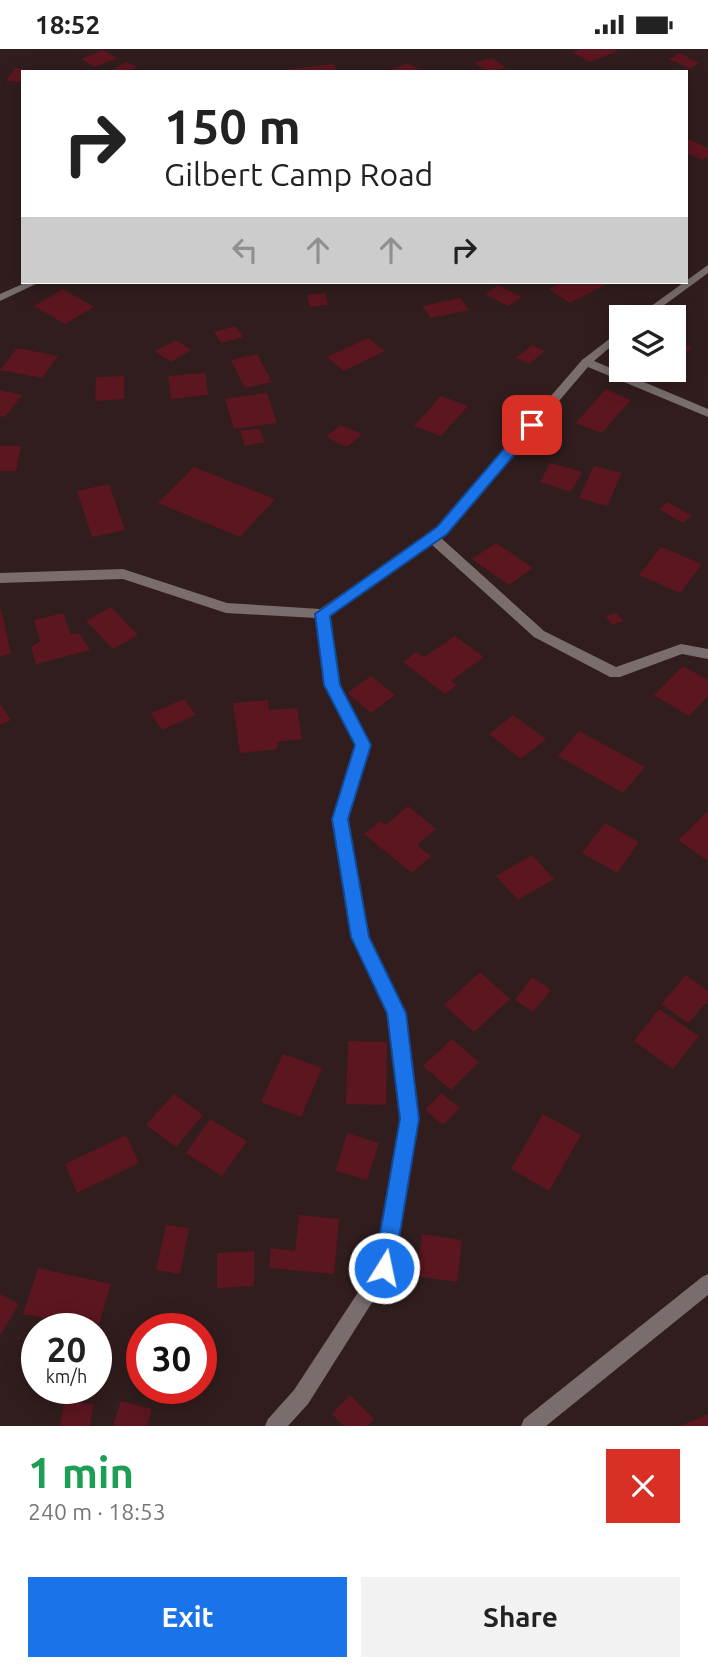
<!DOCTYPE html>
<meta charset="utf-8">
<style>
:root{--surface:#fff;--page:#f2f2f2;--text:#222;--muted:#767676;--accent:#1a73e8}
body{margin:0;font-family:Ubuntu,sans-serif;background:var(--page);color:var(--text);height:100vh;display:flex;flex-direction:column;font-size:26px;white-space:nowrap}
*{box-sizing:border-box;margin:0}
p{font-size:23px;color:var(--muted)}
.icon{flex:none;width:38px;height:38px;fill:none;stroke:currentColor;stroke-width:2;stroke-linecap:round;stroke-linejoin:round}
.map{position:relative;height:1377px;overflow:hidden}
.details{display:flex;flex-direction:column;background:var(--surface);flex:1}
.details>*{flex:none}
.banner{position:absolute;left:21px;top:21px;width:667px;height:214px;border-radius:0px;box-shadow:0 4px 18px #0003;background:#fff;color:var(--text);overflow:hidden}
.fabs{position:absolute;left:609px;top:256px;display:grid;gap:14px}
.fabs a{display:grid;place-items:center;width:77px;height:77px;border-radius:0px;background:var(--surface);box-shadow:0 4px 18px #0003;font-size:35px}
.speed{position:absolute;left:21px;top:1264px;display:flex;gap:14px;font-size:35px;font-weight:700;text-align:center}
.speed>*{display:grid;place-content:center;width:91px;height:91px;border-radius:50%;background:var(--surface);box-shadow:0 4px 18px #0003;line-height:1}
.speed small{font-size:18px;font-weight:400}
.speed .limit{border:10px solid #d22;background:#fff;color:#111}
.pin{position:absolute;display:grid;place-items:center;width:60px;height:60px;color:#fff;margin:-30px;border-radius:14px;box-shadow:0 4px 10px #0006}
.me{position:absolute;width:77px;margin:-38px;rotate:10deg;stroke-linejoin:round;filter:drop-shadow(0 0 5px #0008)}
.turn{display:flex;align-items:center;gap:24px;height:147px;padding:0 28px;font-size:32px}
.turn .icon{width:91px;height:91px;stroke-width:2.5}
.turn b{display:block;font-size:49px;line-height:60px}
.lanes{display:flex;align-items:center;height:66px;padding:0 28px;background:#0003;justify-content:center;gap:35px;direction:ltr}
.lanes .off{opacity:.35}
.round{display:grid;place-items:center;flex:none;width:74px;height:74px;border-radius:0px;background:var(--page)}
.head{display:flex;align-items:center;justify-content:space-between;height:119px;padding:0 28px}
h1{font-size:42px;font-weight:700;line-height:52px;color:#1e9e55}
.cta{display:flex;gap:14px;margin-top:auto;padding:14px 28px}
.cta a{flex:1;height:80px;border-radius:0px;background:var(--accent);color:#fff;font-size:28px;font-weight:700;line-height:80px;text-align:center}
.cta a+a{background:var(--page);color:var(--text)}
.status{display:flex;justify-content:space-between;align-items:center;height:49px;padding:0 35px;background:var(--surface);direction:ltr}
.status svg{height:19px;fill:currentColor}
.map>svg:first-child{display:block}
.building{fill:#5c161f}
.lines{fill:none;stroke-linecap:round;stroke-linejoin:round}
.minor{fill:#796d6d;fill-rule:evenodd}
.tertiary{fill:#796d6d;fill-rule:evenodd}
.route{fill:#1a73e8;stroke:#114b97;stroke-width:2}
</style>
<div class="status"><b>18:52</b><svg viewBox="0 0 49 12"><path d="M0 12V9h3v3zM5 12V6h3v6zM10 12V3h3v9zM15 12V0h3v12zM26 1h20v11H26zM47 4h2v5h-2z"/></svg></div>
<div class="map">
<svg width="708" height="1377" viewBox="0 0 708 1377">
<rect width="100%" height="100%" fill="#311d1d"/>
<path class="building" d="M582,0H614L618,2L590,13L572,3Z
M103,1L117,9L95,18L81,10Z
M680,4L699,14L690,20L669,10Z
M493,9L506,19L488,23L474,13Z
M125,13L137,17L128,23L114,21Z
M409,14L422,23L390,21Z
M334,15L337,23H283V21Z
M15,19L32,21V23H23L21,33L6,32Z
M688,90L708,99V108L703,111L686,104Z
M563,233H611L570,254L549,240Z
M498,236L522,248L508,257L485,245Z
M63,240L94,258L65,275L34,257Z
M325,244L328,256L310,258L307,246Z
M460,249L469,261L431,269L422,257Z
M235,277L243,288L221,294L214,283Z
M368,289L385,302L344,322L327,308Z
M176,291L191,301L171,313L155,302Z
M681,294L692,299L681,308L674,305V300Z
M532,296L545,302L529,315L516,309Z
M17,299L58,307L42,329L0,321Z
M257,305L272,333L245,339L231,311Z
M205,324L208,346L171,350L168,327Z
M124,327V350L95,352L96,328Z
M606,340L631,351L602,384L576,374Z
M0,341L22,346L5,368L0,367Z
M267,344L277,374L234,380L225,350Z
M441,347L468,357L441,387L414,377Z
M340,376L362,385L347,398L326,388Z
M259,379L265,393L245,397L240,382Z
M0,397H21L16,422H0Z
M550,414L582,423L571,443L540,433Z
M594,417L622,424L607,457L579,449Z
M194,418L275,450L240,488L158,454Z
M109,435L125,481L92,488L77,442Z
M668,453L692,467L683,474L659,460Z
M496,494L533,519L509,536L472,510Z
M661,498L702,515L680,544L639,526Z
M0,556L11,605L0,607Z
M111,558L138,586L113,600L86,572Z
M63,564L71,585L79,584L90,601L36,615L31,598L40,592L34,571Z
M617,564L623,572L612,576L606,567Z
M455,587L484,608L451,632L457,636L445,645L403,613L416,603L424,608Z
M683,617L708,631V647L689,667L654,646Z
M371,627L395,646L371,664L347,644Z
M184,650L196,666L162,681L151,664Z
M268,651L269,661L297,659L302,690L277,693L278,700L240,704L233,654Z
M0,655L11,671L0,676Z
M513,666L546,690L521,710L489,685Z
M579,682L645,718L623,744L558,707Z
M408,757L436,780L417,796L431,807L412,824L364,785L380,772L386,776Z
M708,762V812L678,791Z
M605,774L639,793L617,824L582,804Z
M532,806L554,830L518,851L496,827Z
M480,923L510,950L474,983L444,956Z
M686,926L708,942V952L688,974L661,955Z
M532,928L551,941L533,963L515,951Z
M659,960L699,987L673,1020L634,992Z
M452,990L479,1013L451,1041L423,1017Z
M348,992L387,993L386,1056L346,1055Z
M283,1005L322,1019L301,1068L261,1053Z
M441,1044L460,1059L443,1076L425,1061Z
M174,1045L203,1066L176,1098L146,1076Z
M543,1065L581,1086L549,1142L511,1120Z
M210,1070L247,1092L222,1127L186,1104Z
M347,1084L379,1094L367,1131L336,1122Z
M126,1086L139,1114L77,1144L65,1115Z
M299,1166L339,1170L334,1225L269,1219L271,1199L295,1202Z
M166,1176L189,1179L180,1225L156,1221Z
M422,1185L462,1191L457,1233L417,1227Z
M254,1202V1237L217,1239V1204Z
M38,1219L111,1235L98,1279L23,1265Z
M0,1245L19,1255L0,1286Z
M350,1346L374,1370L367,1377H344L332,1365Z
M121,1352L152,1360L147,1377H113Z
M64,1353L93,1355L90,1377H60Z
M708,1366V1377H679Z"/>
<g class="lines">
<path class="minor" d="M708,216V224L648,268H636Z
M27,233H40L0,252V245Z
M621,281V289L594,312L708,360V368L588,318L446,484L440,488L544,582L616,618L681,595L708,600V610L682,605L620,628H610L534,588L431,495L329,567L339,636L370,696L347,770L368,888L404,964L418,1070L390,1225L308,1355L288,1377H265L268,1370L294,1341L376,1216L402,1070L388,964L352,888L333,770L356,696L325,636L316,569L226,564L123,530L0,534V524L123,520L227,554L320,560L438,478L582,311Z"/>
<path class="tertiary" d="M708,1225V1246L546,1377H521L524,1370L702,1228Z"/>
</g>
<path class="route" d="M532,372L537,373V379L447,485L330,567L340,636L371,696L348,770L369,888L406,964L419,1070L394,1219L391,1226L384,1229L377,1226L374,1219L400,1070L387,964L351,888L332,770L355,696L324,636L315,565L437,478L527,373Z"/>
</svg>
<div class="fabs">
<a><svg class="icon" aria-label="layers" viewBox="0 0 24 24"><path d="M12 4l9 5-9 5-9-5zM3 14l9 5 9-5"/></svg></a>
</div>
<div class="speed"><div>20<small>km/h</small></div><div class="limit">30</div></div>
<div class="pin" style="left:532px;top:376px;background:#d93025"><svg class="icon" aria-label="arrive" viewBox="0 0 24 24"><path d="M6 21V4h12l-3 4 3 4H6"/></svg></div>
<svg class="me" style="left:384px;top:1219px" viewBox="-20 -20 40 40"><circle r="17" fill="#1a73e8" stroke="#fff" stroke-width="3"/><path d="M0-11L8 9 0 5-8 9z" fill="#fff"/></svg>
<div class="banner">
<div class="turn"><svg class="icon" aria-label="right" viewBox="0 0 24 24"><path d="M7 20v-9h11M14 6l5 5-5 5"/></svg><div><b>150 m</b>Gilbert Camp Road</div></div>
<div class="lanes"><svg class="icon off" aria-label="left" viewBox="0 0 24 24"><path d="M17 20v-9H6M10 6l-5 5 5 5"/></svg><svg class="icon off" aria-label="ahead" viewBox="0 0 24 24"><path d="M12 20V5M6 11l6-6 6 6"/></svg><svg class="icon off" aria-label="ahead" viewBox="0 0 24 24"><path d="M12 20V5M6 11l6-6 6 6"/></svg><svg class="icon" aria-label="right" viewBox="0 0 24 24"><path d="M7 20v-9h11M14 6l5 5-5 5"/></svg></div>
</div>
</div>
<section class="details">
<div class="head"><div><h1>1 min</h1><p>240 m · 18:53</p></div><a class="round" style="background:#d93025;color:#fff"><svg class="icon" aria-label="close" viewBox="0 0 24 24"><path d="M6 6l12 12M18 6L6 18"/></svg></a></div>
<div class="cta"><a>Exit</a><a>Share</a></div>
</section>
